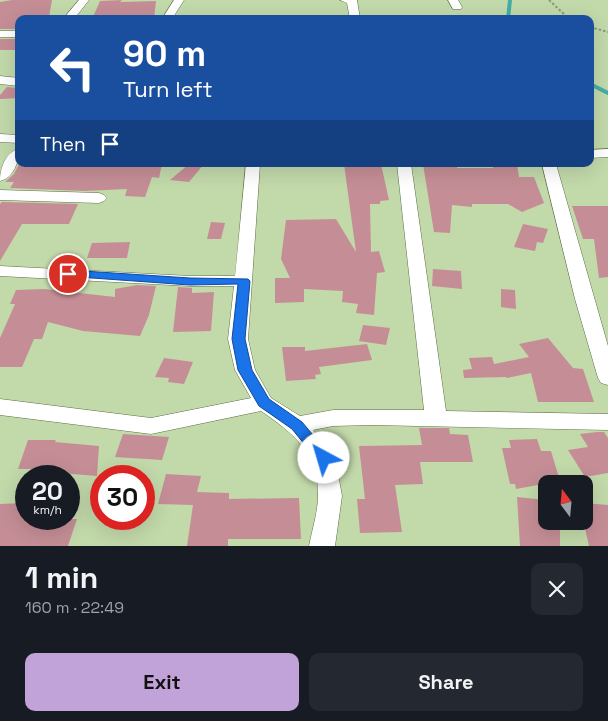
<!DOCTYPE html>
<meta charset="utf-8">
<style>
:root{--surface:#171b24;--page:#242831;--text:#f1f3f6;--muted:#9ea1a6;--accent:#c2a3d9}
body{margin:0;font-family:"Space Grotesk",sans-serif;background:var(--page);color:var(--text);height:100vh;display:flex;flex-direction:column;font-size:19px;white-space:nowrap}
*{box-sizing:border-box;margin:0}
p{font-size:16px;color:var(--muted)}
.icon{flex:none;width:28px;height:28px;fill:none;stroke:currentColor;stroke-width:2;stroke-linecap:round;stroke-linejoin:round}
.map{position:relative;height:546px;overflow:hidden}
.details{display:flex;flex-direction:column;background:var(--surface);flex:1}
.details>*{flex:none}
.banner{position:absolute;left:15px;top:15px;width:579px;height:152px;border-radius:10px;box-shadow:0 5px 20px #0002;background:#1a4fa0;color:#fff;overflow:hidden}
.needle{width:32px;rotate:344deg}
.tools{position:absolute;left:538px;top:475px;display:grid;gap:10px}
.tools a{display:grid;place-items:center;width:55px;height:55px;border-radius:10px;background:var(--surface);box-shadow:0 5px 20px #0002;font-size:25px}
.speed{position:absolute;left:15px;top:465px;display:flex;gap:10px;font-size:25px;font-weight:700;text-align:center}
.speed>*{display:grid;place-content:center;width:65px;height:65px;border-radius:50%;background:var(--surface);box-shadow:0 5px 20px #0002;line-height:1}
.speed small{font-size:12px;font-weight:400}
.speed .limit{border:8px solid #d22;background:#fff;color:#111}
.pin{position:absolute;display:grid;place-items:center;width:42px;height:42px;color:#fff;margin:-21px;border:2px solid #fff;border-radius:50%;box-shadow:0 1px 5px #0007}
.me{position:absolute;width:55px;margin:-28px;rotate:321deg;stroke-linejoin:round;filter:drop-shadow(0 0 4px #0008)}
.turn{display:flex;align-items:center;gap:18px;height:105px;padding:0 25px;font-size:22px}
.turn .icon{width:65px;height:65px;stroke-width:2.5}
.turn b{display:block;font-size:35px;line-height:42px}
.then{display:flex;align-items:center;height:48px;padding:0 25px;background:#0003;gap:10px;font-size:19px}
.round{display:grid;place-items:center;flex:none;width:52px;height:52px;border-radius:10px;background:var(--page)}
.headline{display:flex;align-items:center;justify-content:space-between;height:85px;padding:0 25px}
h1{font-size:30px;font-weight:800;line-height:38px}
.action{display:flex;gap:10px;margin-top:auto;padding:10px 25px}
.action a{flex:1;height:58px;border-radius:10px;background:var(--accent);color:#111;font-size:20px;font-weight:800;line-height:58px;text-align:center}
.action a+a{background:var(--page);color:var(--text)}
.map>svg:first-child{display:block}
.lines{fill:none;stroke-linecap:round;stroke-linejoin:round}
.stream{stroke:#44ada7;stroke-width:4}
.building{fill:#c58e96}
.street-casing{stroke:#5c7046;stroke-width:1}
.path{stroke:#889a75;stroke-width:2;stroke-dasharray:2.5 2;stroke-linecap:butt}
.street{fill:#fff;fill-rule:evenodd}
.route{fill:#1a73e8;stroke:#114b97}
</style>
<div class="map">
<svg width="608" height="546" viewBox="0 0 608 546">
<rect width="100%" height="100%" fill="#c2d9aa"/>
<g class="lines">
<path class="stream" d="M508,19L510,0
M590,84L608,93"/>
</g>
<path class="building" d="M12,0H52L49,17L32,16L30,19H19V29H0V2Z
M122,0L120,2L156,1L154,19L93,17L100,1Z
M0,39H19V50H0Z
M7,87L19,88V98L0,99V95Z
M19,164H162L159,178L152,177L145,197L125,196L127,189L84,191L10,188L14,182H5L14,174Z
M189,164H204L189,182L170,180Z
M344,164H381L389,200L380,201V204H370L371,252L379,251L385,272L377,273L374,315L356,313L358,304L342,302L343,291L304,289V302L275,303V278H290L281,259L286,220L336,219L356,252Z
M423,164H458L457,168H493V164H517L519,177H534L544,203L522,212L508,204H472V207L452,205L450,233L434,232Z
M2,202L78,204L69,224H22L0,261V204Z
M572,206H608V277L599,278L594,239H583Z
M211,222L225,223L221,239H207Z
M523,224L548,229L543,243L537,242L535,251L514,247Z
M130,242L127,258H87L92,243Z
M433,269L461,271L462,289L432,286Z
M137,285L156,286L149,315L140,336L83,331L48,322L42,339H34L22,367H0V338L15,304H10L16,290L44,289L115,297V289Z
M178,287L192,288V293L214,292L211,331L173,332Z
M501,289L515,290L516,309L501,307Z
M363,325L390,328L386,345L359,341Z
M548,338L573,368L583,369L594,402H538L531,373L507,378L506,377L464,378L463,370L472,369L469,358L492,357L494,364L529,357L519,344Z
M367,344L372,360L319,367L321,374L315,375L316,379L286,381L282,347H305V351Z
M164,358L193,362L184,384L168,382L169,378L155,377Z
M419,428H449L450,434L468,435L473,462H420L423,484L395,485L402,532L360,533L357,499H365L359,446L422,445Z
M597,432H604L608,438V473L585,477L568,450L588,447L580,434Z
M123,434L169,437L162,460L115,457Z
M537,439L541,451H551L560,481L516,489L515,484H510L502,448H511L509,440Z
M28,440H56L55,442L99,446L97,476L49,472L50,469H18Z
M166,474L201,476L197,492L229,493V499L299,498L301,539H228V546H187L193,505L158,504Z
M517,497L546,500V521H560V546H520Z
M26,503V519H77L68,546H0V504Z
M584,503L608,505V546H589L584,524Z"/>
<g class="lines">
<defs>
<path id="street" d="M79,0H89L74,19H63Z
M174,0H184L172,19H162Z
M340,0H357L360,19H350L347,3Z
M448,0H458L462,7L461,9H453Z
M0,31H19V37H0Z
M0,76L19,78V86L0,84Z
M0,134L19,135V143L0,142Z
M19,149C19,161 14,178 0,181C0,169 5,152 19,149Z
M608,149V157L590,158V150Z
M246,164H260L248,339L255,370L271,398L300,416L333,410H424L397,164H411L446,411L608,414V430L372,425L333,426L313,430L335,458L342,496L335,546H309C312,530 318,512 318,496C319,453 293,433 261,411L151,434L0,415V399L151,418L251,398L235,370L228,339L234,286H190L0,276V266L190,276H235Z
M542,164H556L608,346V385L601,383L598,378L575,299Z
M0,190L99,193L104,195L107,198L104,201L99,203L0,200Z"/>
</defs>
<use href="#street" class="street-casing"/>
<path class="path" d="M549,0L566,16L572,19
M590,27L608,32"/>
<use href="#street" class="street"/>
</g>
<path class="route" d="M68,270L190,278L248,279L250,281L245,339L252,370L269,399L302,422L329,454L331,458L329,462L324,464L319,462L292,429L259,406L238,370L232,339L238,284L190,285L64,276L63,274Z"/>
</svg>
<div class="tools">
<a><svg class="needle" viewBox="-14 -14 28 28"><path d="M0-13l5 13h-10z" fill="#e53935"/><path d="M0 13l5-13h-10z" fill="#9ea1a6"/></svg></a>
</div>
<div class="speed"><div>20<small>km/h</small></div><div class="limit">30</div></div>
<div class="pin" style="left:68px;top:274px;background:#d93025"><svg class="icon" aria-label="arrive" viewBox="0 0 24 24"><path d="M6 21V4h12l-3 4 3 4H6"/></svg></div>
<svg class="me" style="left:324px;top:458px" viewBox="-20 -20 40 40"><circle r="19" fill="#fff"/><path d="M0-13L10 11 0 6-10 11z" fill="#1a73e8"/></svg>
<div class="banner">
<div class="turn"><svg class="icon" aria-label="left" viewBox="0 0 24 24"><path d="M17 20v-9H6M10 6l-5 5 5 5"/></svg><div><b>90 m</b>Turn left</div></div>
<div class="then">Then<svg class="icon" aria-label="arrive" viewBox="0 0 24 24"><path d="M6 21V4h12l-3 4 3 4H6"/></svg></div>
</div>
</div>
<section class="details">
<div class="headline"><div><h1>1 min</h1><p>160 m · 22:49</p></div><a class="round"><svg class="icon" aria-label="close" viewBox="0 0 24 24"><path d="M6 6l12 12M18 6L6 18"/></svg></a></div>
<div class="action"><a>Exit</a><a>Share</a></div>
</section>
